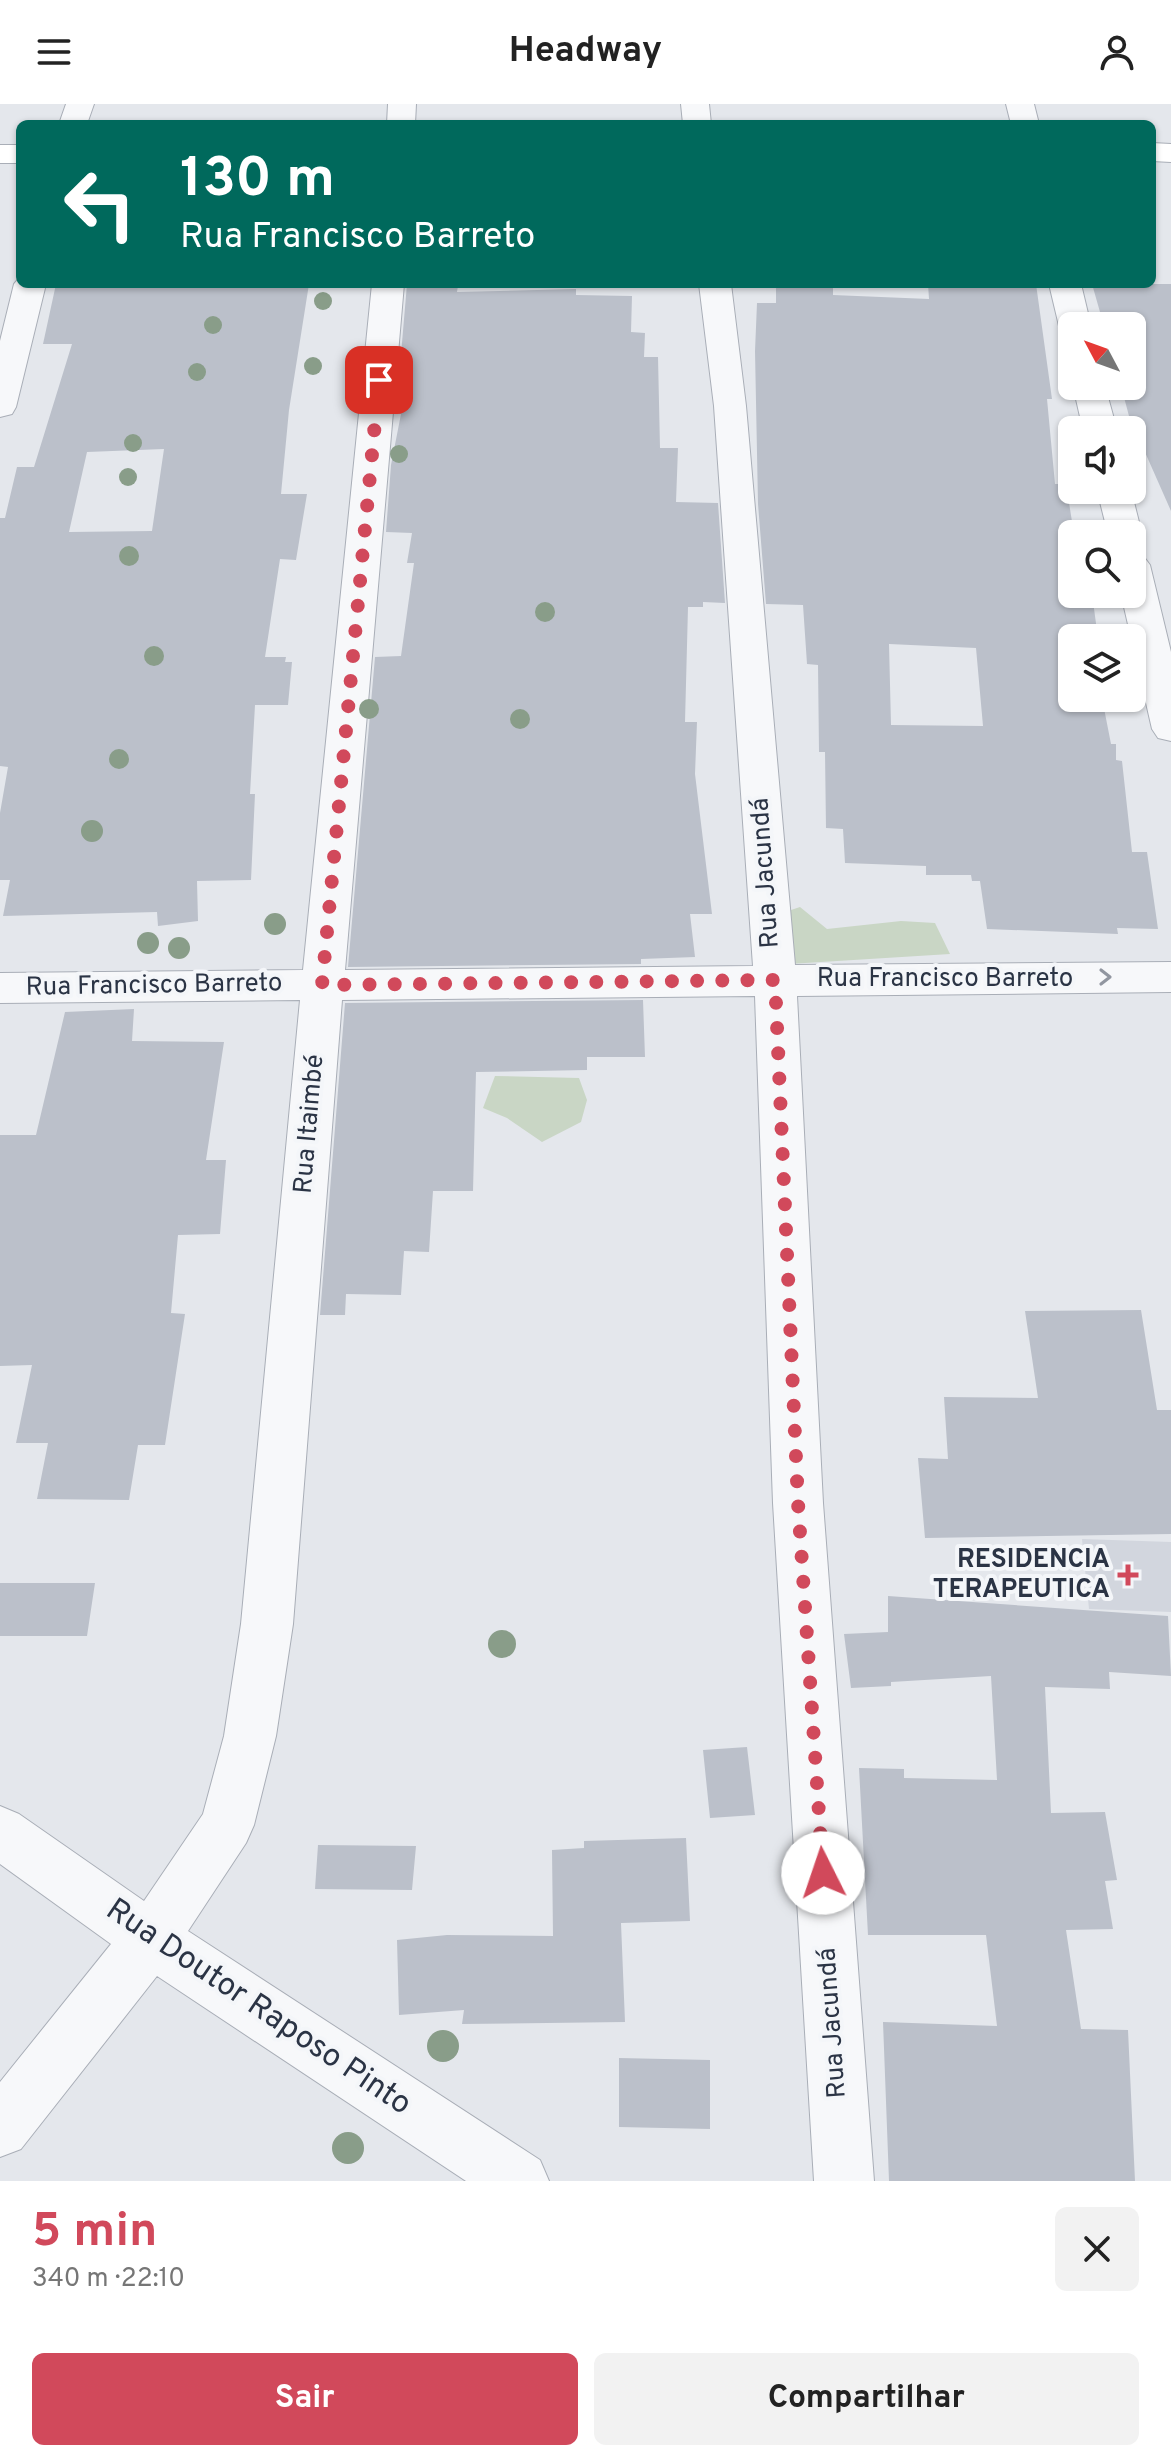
<!DOCTYPE html>
<html lang="pt">
<meta charset="utf-8">
<style>
:root{--surface:#fff;--page:#f2f2f2;--text:#222;--muted:#767676;--accent:#d1495b}
body{margin:0;font-family:Overpass,sans-serif;background:var(--page);color:var(--text);height:100vh;display:flex;flex-direction:column;font-size:30px;white-space:nowrap}
*{box-sizing:border-box;margin:0}
p{font-size:26px;color:var(--muted)}
.icon{flex:none;width:44px;height:44px;fill:none;stroke:currentColor;stroke-width:2;stroke-linecap:round;stroke-linejoin:round}
.map{position:relative;height:2077px;overflow:hidden}
.side{display:flex;flex-direction:column;background:var(--surface);flex:1}
.side>*{flex:none}
.hud{position:absolute;left:16px;top:16px;width:1140px;height:168px;border-radius:12px;box-shadow:0 2px 6px #0004;background:#00695c;color:#fff;overflow:hidden}
.needle{width:52px;rotate:311deg}
.tools{position:absolute;left:1058px;top:208px;display:grid;gap:16px}
.tools a{display:grid;place-items:center;width:88px;height:88px;border-radius:12px;background:var(--surface);box-shadow:0 2px 6px #0004;font-size:40px}
.pin{position:absolute;display:grid;place-items:center;width:68px;height:68px;color:#fff;margin:-34px;border-radius:16px;box-shadow:0 4px 12px #0006}
.me{position:absolute;width:88px;margin:-44px;rotate:356deg;stroke-linejoin:round;filter:drop-shadow(0 0 6px #0008)}
.turn{display:flex;align-items:center;gap:28px;height:168px;padding:0 32px;font-size:36px}
.turn .icon{width:104px;height:104px;stroke-width:2.5}
.turn b{display:block;font-size:56px;line-height:68px}
.round{display:grid;place-items:center;flex:none;width:84px;height:84px;border-radius:12px;background:var(--page)}
.headline{display:flex;align-items:center;justify-content:space-between;height:136px;padding:0 32px}
h1{font-size:48px;font-weight:700;line-height:60px;color:var(--accent)}
.button{display:flex;gap:16px;margin-top:auto;padding:16px 32px}
.button a{flex:1;height:92px;border-radius:12px;background:var(--accent);color:#fff;font-size:32px;font-weight:700;line-height:92px;text-align:center}
.button a+a{background:var(--page);color:var(--text)}
header{display:flex;justify-content:space-between;align-items:center;height:104px;padding:0 32px;background:var(--surface);font-size:36px;font-weight:700}
.map>svg:first-child{display:block}
.built{fill:#d2d6de}
.green{fill:#c9d6c5}
.building{fill:#bbc0ca;fill-rule:evenodd}
.lines{fill:none;stroke-linecap:round;stroke-linejoin:round}
.minor-casing{stroke:#a9aeb7;stroke-width:2}
.secondary-casing{stroke:#a9aeb7;stroke-width:2}
.minor{fill:#f7f8fa;fill-rule:evenodd}
.secondary{fill:#fff;fill-rule:evenodd}
.tree{fill:#899d89}
.oneway{stroke:#9196a0}
.route{stroke:#d1495b;stroke-width:14;stroke-dasharray:0 25.2}
.poi-dot{fill:#d1495b;stroke:#f4f6f9;stroke-width:3}
.labels{text-anchor:middle;dominant-baseline:central;stroke-width:8;stroke-linejoin:round;paint-order:stroke}
.street-label{font-size:26px;fill:#2b3445;stroke:#f4f6f9}
.poi-label{font-size:26px;font-weight:bold;fill:#2b3445;stroke:#f4f6f9;text-anchor:end}
.near-street-label{font-size:32px;fill:#2b3445;stroke:#f4f6f9}
</style>
<header><svg class="icon" aria-label="menu" viewBox="0 0 24 24"><path d="M4 6h16M4 12h16M4 18h16"/></svg>Headway<svg class="icon" aria-label="person" viewBox="0 0 24 24"><circle cx="12" cy="8" r="4"/><path d="M4 21q1-7 8-7t8 7"/></svg></header>
<div class="map">
<svg width="1171" height="2077" viewBox="0 0 1171 2077">
<rect width="100%" height="100%" fill="#e4e7ec"/>
<path class="built" d="M1082,1435L1171,1438V1508L1089,1505Z"/>
<path class="green" d="M800,803L827,825L901,817L935,819L950,850L789,860L788,807Z
M495,972L579,974L587,996L581,1018L542,1038L507,1014L483,1004Z"/>
<path class="building" d="M56,180H309L289,306L281,390H307L296,456L280,455L265,553H286L285,558H292L288,601H255L250,690H255L251,776L197,777L198,817L158,822L157,808L3,812L10,776H0V709L8,663L0,662V414H5L17,363H34L72,240H43ZM164,345L152,427L69,428L87,348Z
M407,180L458,182L457,188L576,185V191L632,192L631,228L645,229L644,253H658L660,344H678L676,398L718,399L725,499L703,498V503H688L685,618H697L695,670L712,810H690L695,853L641,855V860L348,863L375,553L401,552L414,459H407L412,429L386,428L391,361L401,310L396,309Z
M776,180H833V191L929,195L928,180H1036L1052,295H1047L1055,380H1066L1074,430L1072,490H1092L1098,534H1072V594H1102L1111,640H1116V656L1122,657L1132,748H1147L1158,825L1117,824L1118,830L987,825L980,777H972L971,771H926V762L845,759L843,725L826,724L825,648H819L818,561L807,560L803,501L766,500L758,400L755,247L757,199H776ZM889,540L976,544L983,622L891,621Z
M1092,180H1171V407L1129,312L1121,282H1132V222H1104Z
M643,896L645,953H587V966L476,968L473,1087H433L429,1148L404,1147L401,1191L346,1190L345,1211H320L345,899Z
M134,905L132,937L224,938L206,1056H226L220,1130L178,1131L171,1209L185,1210L165,1341H138L129,1396L37,1395L48,1339H16L32,1261L0,1262V1031H36L65,908Z
M1141,1206L1157,1306H1171V1430L925,1434L918,1354L948,1355L944,1293L1038,1294L1025,1207Z
M0,1479H95L87,1532H0Z
M888,1492L1168,1512L1171,1572L1109,1568L1110,1585L1045,1583L1051,1709L1105,1708L1117,1776L1105,1777L1113,1825L1066,1826L1081,1925L1128,1926L1135,2077H889L883,1918L997,1922L986,1831H868L859,1664L904,1665V1674L997,1676L991,1572L891,1578V1582L851,1584L844,1530L888,1528Z
M747,1643L755,1711L710,1714L703,1646Z
M686,1734L690,1817L621,1819L625,1918L462,1920L464,1906L399,1911L397,1836L447,1831L553,1832L552,1746L584,1744V1737Z
M318,1741L416,1742L412,1786L315,1785Z
M619,1954L710,1956V2025L619,2023Z"/>
<g class="lines">
<defs>
<path id="minor" d="M66,0H94L87,20H59Z
M388,0H416L415,20H387Z
M681,0H709L711,20H683Z
M1006,0H1034L1039,20H1011Z
M20,173V180H46L16,303L12,310L0,313V237L14,180Z
M372,180H404L345,866L753,862L714,302L699,180H731L746,302L795,861L1171,858V888L797,892L823,1399L874,2077H814L773,1399L755,892L342,896L293,1520L276,1632L254,1721L246,1739L188,1827L540,2056L549,2077H466L157,1872L21,2045L0,2053V1978L111,1840L0,1760V1702L19,1710L144,1797L203,1710L224,1632L241,1520L300,896L0,899V869L303,866Z
M1049,180H1081L1091,222H1072V231L1064,229L1059,222Z
M1073,282H1105L1117,326H1083Z
M1097,386H1131L1142,430L1137,437L1132,439V430H1108Z
M1132,450L1144,453L1150,461L1171,548V637L1158,634L1152,625L1121,490H1132Z"/>
<path id="secondary" d="M1152,39L1171,40V58L1152,57Z
M0,41H20V59H0Z"/>
</defs>
<use href="#minor" class="minor-casing"/>
<use href="#secondary" class="secondary-casing"/>
<use href="#minor" class="minor"/>
<use href="#secondary" class="secondary"/>
</g>
<g class="tree">
<circle cx="323" cy="197" r="9"/>
<circle cx="213" cy="221" r="9"/>
<circle cx="313" cy="262" r="9"/>
<circle cx="197" cy="268" r="9"/>
<circle cx="133" cy="339" r="9"/>
<circle cx="399" cy="350" r="9"/>
<circle cx="128" cy="373" r="9"/>
<circle cx="129" cy="452" r="10"/>
<circle cx="545" cy="508" r="10"/>
<circle cx="154" cy="552" r="10"/>
<circle cx="369" cy="605" r="10"/>
<circle cx="520" cy="615" r="10"/>
<circle cx="119" cy="655" r="10"/>
<circle cx="92" cy="727" r="11"/>
<circle cx="275" cy="820" r="11"/>
<circle cx="148" cy="839" r="11"/>
<circle cx="179" cy="844" r="11"/>
<circle cx="502" cy="1540" r="14"/>
<circle cx="443" cy="1942" r="16"/>
<circle cx="348" cy="2044" r="16"/>
</g>
<defs><path id="oneway-chevron" d="M-2-3.5L2.5 0L-2 3.5" fill="none" stroke-width="1.6" stroke-linecap="round" stroke-linejoin="round" transform="scale(2)"/></defs>
<use class="oneway" href="#oneway-chevron" transform="translate(1105 873)"/>
<g class="lines">
<path class="route" d="M379,276L322,881L775,876L798,1399L823,1769"/>
</g>
<path class="poi-dot" d="M1124 1459h8v8h8v8h-8v8h-8v-8h-8v-8h8z"/>
<g class="labels">
<g class="street-label">
<text transform="translate(766 769) rotate(-94)">Rua Jacundá</text>
<text x="945" y="875">Rua Francisco Barreto</text>
<text transform="translate(154 882) rotate(-1)">Rua Francisco Barreto</text>
<text transform="translate(310 1020) rotate(-85)">Rua Itaimbé</text>
<text transform="translate(833 1919) rotate(-94)">Rua Jacundá</text>
</g>
<g class="poi-label">
<text x="1110" y="1456">RESIDENCIA<tspan x="1110" dy="30">TERAPEUTICA</tspan></text>
</g>
<g class="near-street-label">
<text transform="translate(258 1904) rotate(34)">Rua Doutor Raposo Pinto</text>
</g>
</g>
</svg>
<div class="tools">
<a><svg class="needle" viewBox="-14 -14 28 28"><path d="M0-13l5 13h-10z" fill="#e53935"/><path d="M0 13l5-13h-10z" fill="#767676"/></svg></a>
<a><svg class="icon" aria-label="sound" viewBox="0 0 24 24"><path d="M4 9h4l5-4v14l-5-4H4zM17 9q2 3 0 6"/></svg></a>
<a><svg class="icon" aria-label="search" viewBox="0 0 24 24"><circle cx="10" cy="10" r="6"/><path d="M15 15l6 6"/></svg></a>
<a><svg class="icon" aria-label="layers" viewBox="0 0 24 24"><path d="M12 4l9 5-9 5-9-5zM3 14l9 5 9-5"/></svg></a>
</div>
<div class="pin" style="left:379px;top:276px;background:#d93025"><svg class="icon" aria-label="arrive" viewBox="0 0 24 24"><path d="M6 21V4h12l-3 4 3 4H6"/></svg></div>
<svg class="me" style="left:823px;top:1769px" viewBox="-20 -20 40 40"><circle r="19" fill="#fff"/><path d="M0-13L10 11 0 6-10 11z" fill="#d1495b"/></svg>
<div class="hud">
<div class="turn"><svg class="icon" aria-label="left" viewBox="0 0 24 24"><path d="M17 20v-9H6M10 6l-5 5 5 5"/></svg><div><b>130 m</b>Rua Francisco Barreto</div></div>
</div>
</div>
<section class="side">
<div class="headline"><div><h1>5 min</h1><p>340 m · 22:10</p></div><a class="round"><svg class="icon" aria-label="close" viewBox="0 0 24 24"><path d="M6 6l12 12M18 6L6 18"/></svg></a></div>
<div class="button"><a>Sair</a><a>Compartilhar</a></div>
</section>
